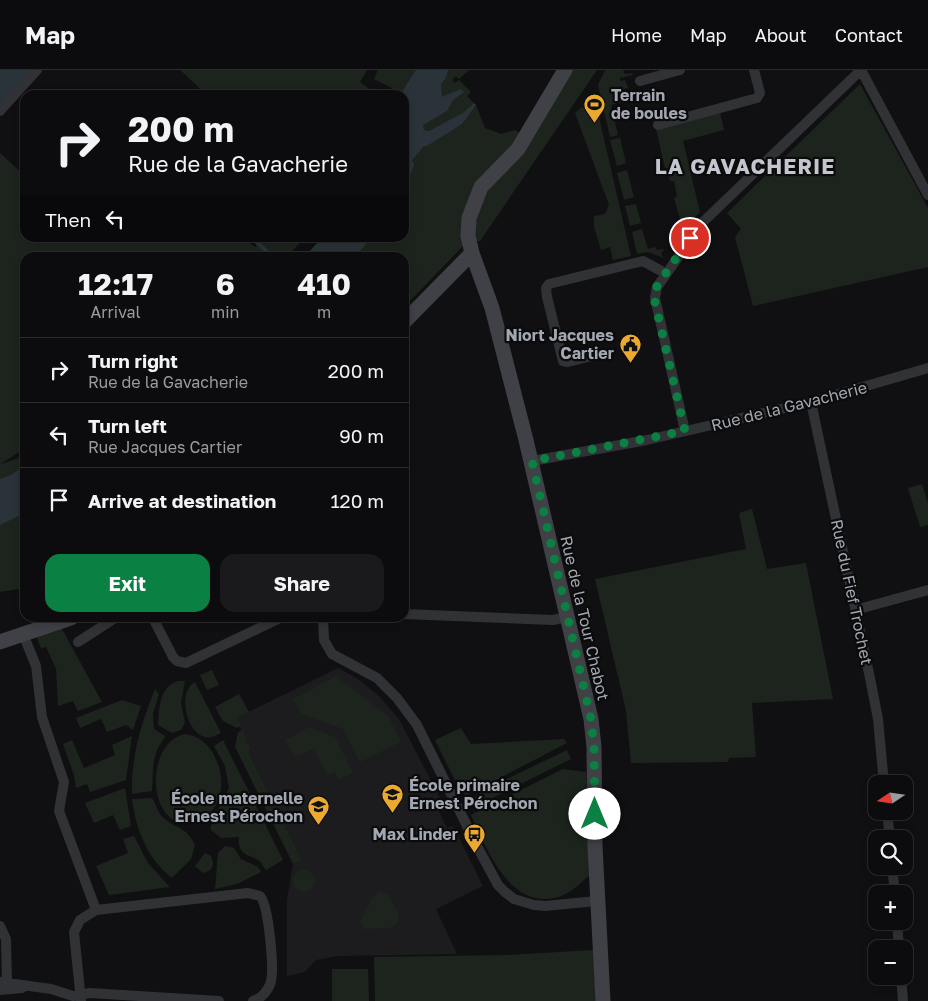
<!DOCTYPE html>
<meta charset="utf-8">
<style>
:root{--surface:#0c0c0e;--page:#1a1a1c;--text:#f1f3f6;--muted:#9a9b9e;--line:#2c2c2e;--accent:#0b8043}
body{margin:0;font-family:"Golos Text",sans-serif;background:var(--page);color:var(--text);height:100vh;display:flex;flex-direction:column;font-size:19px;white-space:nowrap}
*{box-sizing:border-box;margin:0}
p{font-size:16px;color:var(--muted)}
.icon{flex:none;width:28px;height:28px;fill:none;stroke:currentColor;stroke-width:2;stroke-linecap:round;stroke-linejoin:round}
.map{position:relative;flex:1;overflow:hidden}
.drawer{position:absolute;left:20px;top:182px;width:389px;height:370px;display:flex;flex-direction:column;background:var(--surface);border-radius:15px;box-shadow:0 2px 8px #0003,0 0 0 1px var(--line)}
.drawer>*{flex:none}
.top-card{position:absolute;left:20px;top:20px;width:389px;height:152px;border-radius:15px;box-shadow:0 2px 8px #0003,0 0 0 1px var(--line);background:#0c0c0e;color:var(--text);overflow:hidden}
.needle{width:32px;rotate:257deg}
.fabs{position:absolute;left:868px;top:705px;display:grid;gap:10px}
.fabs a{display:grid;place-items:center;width:45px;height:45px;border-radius:10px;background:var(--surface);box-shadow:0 2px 8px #0003,0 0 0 1px var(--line);font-size:25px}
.pin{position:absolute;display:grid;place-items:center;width:42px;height:42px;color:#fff;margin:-21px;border:2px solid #fff;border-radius:50%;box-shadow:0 1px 5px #0007}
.me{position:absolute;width:55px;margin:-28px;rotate:0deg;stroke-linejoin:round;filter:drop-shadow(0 0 4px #0008)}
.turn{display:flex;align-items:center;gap:18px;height:105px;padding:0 25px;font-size:22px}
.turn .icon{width:65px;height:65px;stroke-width:2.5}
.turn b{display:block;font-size:35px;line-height:42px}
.then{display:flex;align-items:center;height:48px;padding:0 25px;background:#0003;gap:10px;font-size:19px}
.eta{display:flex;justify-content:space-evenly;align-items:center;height:85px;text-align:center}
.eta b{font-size:30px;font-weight:700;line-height:35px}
.cta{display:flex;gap:10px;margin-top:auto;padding:10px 25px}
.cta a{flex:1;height:58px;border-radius:15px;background:var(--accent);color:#fff;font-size:20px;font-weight:700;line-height:58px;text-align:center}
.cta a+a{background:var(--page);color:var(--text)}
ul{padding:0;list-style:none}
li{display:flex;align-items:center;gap:15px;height:65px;padding:0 25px;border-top:1px solid var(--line)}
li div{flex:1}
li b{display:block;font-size:19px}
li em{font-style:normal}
header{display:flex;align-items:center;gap:30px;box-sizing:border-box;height:70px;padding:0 25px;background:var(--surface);border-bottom:1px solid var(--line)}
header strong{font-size:24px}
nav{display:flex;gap:28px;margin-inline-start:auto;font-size:18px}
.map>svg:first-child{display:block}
.built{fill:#1c1c1e}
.green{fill:#1d241d}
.water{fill:#2a3339}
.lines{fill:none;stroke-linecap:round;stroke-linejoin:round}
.stream{stroke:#2a3339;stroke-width:4}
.street{stroke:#313236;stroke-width:10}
.secondary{stroke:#3f4146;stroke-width:15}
.route{stroke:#0b8043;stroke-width:9;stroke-dasharray:0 16.2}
.labels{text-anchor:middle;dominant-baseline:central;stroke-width:4.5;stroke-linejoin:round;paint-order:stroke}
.poi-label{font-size:16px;font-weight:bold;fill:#a2a7b2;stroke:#0b0b0c;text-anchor:end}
.street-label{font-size:16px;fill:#a2a7b2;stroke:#0b0b0c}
.district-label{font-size:21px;font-weight:bold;letter-spacing:1px;fill:#c3c6ce;stroke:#0b0b0c}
</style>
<header>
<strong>Map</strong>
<nav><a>Home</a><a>Map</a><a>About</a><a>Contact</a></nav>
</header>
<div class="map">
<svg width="928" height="931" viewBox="0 0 928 931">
<rect width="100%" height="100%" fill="#101012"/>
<path class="built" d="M338,598L358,609L379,626L399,649L441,730L437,738L447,758L453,756L483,816L436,839L457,884L338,886L316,890L305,902L287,906V830L293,794L302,790L251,688L249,680L252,677L247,673L236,648Z"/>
<path class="green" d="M180,0H367L360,12L377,25H207Z
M378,0H469L459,9L456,6L452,10L455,13L459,10L471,22L467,26L476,35L485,58L501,64L515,60L522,64L507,82L487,101L464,175L404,237V188H350L372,168H404V25H389L392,18L374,9Z
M572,0H597L480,171H474L473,164L480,132Z
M605,0H623L625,4L632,3L633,5L620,8V11L625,10L628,18L615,21L617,29L630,27L631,30L611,35L618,65L610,67L598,15Z
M860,14L928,138V197L753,236L735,167L741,159L727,143Z
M596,34L631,186L613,190L610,177L601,180L594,157V146L605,144L609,135L575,43L581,38Z
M720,42L724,60L683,71L700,142L683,159L674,128L677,126L674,111H670L668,99L665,98L656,59Z
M620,68L626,93L617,96L610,70Z
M0,83L25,106V168H243L255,177L264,168H304L287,187L25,188V378L1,394L25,386V518L0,522Z
M627,100L634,127L624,130L617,103Z
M636,134L641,153L630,156L625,136Z
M642,159L648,179L655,177L657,180L664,179L661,184L664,188L648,182L637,184L632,162Z
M922,414L928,433V455L920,457L908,418Z
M752,439L767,499L806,493L833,629L752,633L756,687L729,688L728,692L631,693L626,641L595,509L746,479L739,443Z
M61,557L102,632L78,641L73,631L58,636L56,599L46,577L41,578L36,566Z
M212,600L219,615L207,620L200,605Z
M336,606L388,646L401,672L360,692L343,659L301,644L293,629Z
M178,611H185L181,633L185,653L181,660L172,663L158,655C159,640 159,616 178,611Z
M195,612L221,663C216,665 210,669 205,667C186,662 177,622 195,612Z
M155,619L159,624L153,644L154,659L165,666C164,671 159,675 157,680C152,693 153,707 152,721L132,724C131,686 141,654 155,619Z
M239,624L249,642L237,648L241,656L237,658L223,651L215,637Z
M122,630L141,636L133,660L126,655L107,662L101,649L80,658L76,648Z
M309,657L335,667L353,703L338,710L335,702L327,705L314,679L295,687L285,670Z
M461,658L471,674L564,669L567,673L467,725L461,722L435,670Z
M243,660L247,673L252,677L249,680L251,688L302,790L293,794L235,677L238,662Z
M185,664C214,667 228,706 218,730C214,741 205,749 194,752C147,764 143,672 185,664Z
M132,666L126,710L90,722L87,714L76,718L74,705L63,674L72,670L84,698L115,685L112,675Z
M223,670L283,790L266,800C264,797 261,792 258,790C247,784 237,784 239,767L221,768L210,759L214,747L229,718L225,696L214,676Z
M567,680L571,689L474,737L470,732L482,721Z
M563,699L586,702L589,806C581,812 571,823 561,826C511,844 487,779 471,745Z
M125,718L131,756L120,760L113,745L94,753L85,733Z
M152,728C157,735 157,743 165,749C178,760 187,757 195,775L191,789L172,808C147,788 136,760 132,729Z
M134,766L148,793L170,817L109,825L96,796L128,783L123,769Z
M225,776L234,778L241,789L258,797L261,802L237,814L215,819L218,783Z
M205,783L211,786C215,795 213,801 203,803L195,796Z
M293 811a11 11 0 1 1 22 0a11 11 0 1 1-22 0Z
M380,821L388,824L399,845L398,853L390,858L364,859L360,852L373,826Z
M593,880L596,931H375L374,887L508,885Z
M332,899H368L369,931H332Z"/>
<path class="water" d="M0,0H31L0,34Z
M416,0H448L446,8L441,14L442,27L461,19L464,22L453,30L447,41L423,55L424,60L429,61L463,43L474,33L476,35L462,54L427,76H424L412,90L414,95L404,120V25H400Z
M322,168H371L355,187H304Z
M25,395V443L0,455V409L11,405Z"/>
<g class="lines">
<path class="stream" d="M252,168L274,188"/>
<path class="street" d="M640,11L680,0
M0,41L37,0
M658,55L757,28L760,23L754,0
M588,287L568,292L563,291L547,227L546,218L549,214L643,191L665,203
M811,332L870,608L878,649L884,714
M685,361L655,228L657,217L703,152L861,0L928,125
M532,391L647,370L811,332L928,298
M855,540L928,520
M404,544L553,550L567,547
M153,548L173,587L177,591L186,593L280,548
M323,548L324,570L332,584L377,608L397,628L417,655L479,780L498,815L505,822L514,829L534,835L545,836L597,831
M23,564L36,596L42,647L64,712L59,741L96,840L80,850L74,862L81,931
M78,572L115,548
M887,741L890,769
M892,796L895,824
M96,840L248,823L260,826C269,836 274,898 271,911C269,920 262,928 253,931
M897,851L899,879
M0,856L6,869L7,913
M901,906L903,931
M0,912L51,919L73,926L90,923L219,931
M0,920L22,918"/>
<path class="secondary" d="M565,0L518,79L481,117L469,148L468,166L472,183L492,238L526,370L591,649L594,677L595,776L603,931
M404,252L472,183
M0,572L71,548"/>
</g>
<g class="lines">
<path class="route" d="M595,744L594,678L591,649L532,391L685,361L654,228L657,216L690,168"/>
</g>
<defs>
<symbol id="stadium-pin" viewBox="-11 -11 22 30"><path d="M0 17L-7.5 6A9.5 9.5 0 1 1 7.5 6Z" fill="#ebaa2f" stroke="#0b0b0c"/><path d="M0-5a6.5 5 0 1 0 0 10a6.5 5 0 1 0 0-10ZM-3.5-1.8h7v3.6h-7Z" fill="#111"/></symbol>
<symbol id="civic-pin" viewBox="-11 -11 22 30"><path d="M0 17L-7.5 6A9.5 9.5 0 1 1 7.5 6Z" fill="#ebaa2f" stroke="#0b0b0c"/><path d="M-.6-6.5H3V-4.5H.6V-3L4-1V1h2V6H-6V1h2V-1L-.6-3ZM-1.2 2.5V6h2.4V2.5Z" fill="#111"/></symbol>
<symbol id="school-pin" viewBox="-11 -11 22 30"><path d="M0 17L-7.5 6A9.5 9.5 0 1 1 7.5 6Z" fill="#ebaa2f" stroke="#0b0b0c"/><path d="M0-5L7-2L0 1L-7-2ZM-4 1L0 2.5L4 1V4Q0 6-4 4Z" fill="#111"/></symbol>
<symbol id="bus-pin" viewBox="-11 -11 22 30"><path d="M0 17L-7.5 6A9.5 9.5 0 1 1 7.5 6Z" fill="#ebaa2f" stroke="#0b0b0c"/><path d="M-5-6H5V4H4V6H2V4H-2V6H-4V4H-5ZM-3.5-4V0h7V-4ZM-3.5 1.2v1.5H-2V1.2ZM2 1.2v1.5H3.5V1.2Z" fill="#111"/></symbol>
</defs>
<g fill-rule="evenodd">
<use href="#stadium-pin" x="582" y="22" width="25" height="34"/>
<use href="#civic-pin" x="618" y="262" width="25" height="34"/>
<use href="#school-pin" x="380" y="712" width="25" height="34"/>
<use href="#school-pin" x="306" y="724" width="25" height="34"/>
<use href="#bus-pin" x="462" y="752" width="25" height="34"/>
</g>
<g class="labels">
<g class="poi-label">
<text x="611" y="25" text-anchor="start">Terrain<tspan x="611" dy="18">de boules</tspan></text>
<text x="614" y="265">Niort Jacques<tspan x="614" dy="18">Cartier</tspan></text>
<text x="409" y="715" text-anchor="start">École primaire<tspan x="409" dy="18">Ernest Pérochon</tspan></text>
<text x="303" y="728">École maternelle<tspan x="303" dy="18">Ernest Pérochon</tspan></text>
<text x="458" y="764">Max Linder</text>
</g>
<g class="street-label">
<text transform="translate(789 336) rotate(-14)">Rue de la Gavacherie</text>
<text transform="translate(852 522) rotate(78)">Rue du Fief Trochet</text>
<text transform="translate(585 548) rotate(77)">Rue de la Tour Chabot</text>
</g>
<g class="district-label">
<text x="745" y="96">LA GAVACHERIE</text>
</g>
</g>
</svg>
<div class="fabs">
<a><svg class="needle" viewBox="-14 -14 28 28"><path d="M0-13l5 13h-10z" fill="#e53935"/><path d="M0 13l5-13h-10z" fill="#9a9b9e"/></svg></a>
<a><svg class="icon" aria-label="search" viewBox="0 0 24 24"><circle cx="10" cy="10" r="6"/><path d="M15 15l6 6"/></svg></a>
<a>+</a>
<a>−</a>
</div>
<div class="pin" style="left:690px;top:168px;background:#d93025"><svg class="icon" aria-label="arrive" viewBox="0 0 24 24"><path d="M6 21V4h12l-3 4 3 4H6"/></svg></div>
<svg class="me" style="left:595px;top:744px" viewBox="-20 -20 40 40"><circle r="19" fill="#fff"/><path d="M0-13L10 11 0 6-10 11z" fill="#0b8043"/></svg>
<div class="top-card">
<div class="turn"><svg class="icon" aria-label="right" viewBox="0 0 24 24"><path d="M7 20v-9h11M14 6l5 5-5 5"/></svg><div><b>200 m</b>Rue de la Gavacherie</div></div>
<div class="then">Then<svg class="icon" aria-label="left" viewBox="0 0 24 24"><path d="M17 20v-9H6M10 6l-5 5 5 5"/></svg></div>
</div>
<section class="drawer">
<div class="eta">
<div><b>12:17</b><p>Arrival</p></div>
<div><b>6</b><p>min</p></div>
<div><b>410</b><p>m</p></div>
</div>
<ul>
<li><svg class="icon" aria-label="right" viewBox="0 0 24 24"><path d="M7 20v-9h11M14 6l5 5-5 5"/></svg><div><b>Turn right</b><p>Rue de la Gavacherie</p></div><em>200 m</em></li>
<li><svg class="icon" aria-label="left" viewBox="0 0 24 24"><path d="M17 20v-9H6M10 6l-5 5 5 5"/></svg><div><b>Turn left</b><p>Rue Jacques Cartier</p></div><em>90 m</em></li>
<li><svg class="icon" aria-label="arrive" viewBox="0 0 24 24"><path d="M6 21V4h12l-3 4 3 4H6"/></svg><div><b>Arrive at destination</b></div><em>120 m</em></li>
</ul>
<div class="cta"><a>Exit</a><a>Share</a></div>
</section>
</div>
